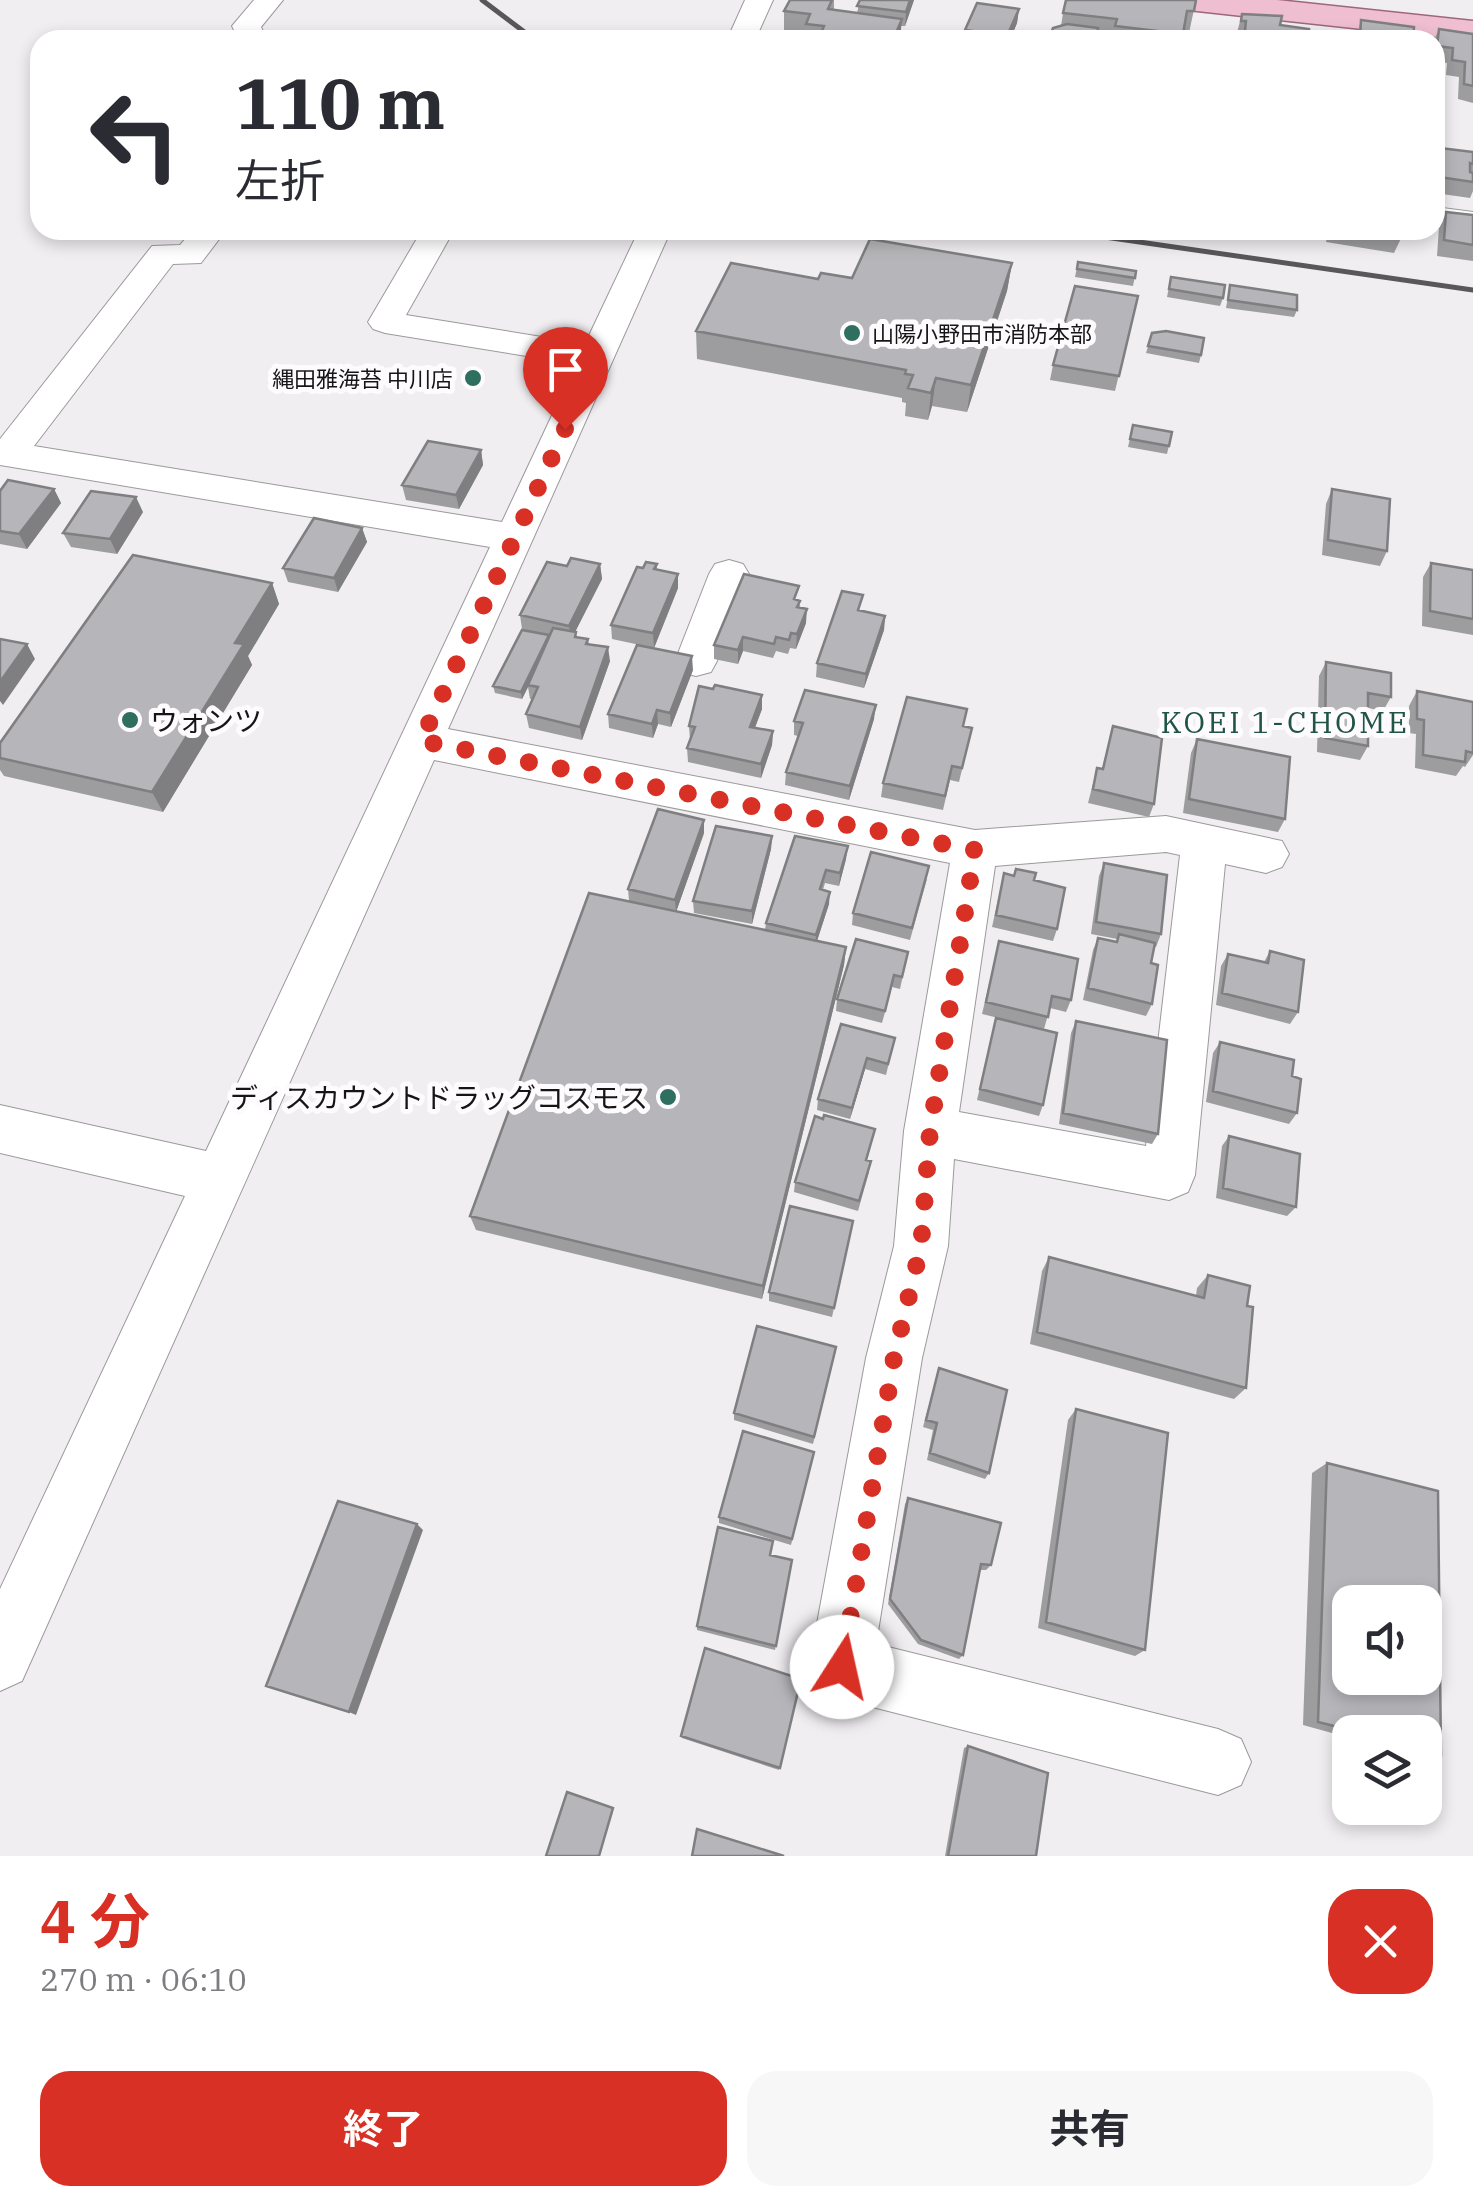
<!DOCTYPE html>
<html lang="ja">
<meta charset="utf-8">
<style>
:root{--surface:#fff;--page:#f7f7f7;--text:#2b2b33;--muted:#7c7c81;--accent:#d93025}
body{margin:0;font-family:"IBM Plex Serif","Noto Sans JP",serif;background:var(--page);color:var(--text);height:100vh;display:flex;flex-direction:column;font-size:38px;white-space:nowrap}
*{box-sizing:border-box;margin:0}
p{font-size:32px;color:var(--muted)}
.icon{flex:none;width:55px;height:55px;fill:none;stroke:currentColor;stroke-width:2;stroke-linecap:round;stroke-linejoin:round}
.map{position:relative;height:1856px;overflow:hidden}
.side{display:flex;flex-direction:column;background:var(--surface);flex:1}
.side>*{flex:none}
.guide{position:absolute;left:30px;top:30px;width:1415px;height:210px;border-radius:30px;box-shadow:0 5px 15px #0003;background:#fff;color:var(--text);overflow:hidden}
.controls{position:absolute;left:1332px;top:1585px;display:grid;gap:20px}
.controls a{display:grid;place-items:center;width:110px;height:110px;border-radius:20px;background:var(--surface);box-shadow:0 5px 15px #0003;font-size:50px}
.pin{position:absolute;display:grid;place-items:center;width:85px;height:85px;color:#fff;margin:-102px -42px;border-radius:50% 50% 50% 0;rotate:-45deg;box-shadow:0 0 10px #0007}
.pin .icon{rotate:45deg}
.me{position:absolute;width:110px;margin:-55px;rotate:10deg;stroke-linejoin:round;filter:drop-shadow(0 0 8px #0008)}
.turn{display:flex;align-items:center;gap:35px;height:210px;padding:0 40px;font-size:45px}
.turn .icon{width:130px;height:130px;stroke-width:2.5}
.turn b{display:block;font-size:70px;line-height:85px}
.round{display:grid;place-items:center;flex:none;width:105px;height:105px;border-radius:30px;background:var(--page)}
.head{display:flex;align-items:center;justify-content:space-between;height:170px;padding:0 40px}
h1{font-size:60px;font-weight:700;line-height:75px;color:var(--accent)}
.action{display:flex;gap:20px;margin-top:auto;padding:20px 40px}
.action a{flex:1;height:115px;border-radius:30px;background:var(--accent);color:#fff;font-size:40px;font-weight:700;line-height:115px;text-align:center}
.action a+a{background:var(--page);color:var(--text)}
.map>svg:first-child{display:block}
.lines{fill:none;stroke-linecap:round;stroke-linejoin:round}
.minor-casing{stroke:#9c999c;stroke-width:2}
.major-casing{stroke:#9d677b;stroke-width:3}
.minor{fill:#fff;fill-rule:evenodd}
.major{fill:#efbed1;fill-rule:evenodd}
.rail{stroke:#595759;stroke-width:5}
.wall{fill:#9d9c9f}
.shaded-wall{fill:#7f7f82}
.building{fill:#b6b5b9;stroke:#7f7f82;stroke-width:2.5;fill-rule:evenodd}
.route{stroke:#d93025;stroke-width:18;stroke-dasharray:0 32.4}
.poi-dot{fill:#2e6f5f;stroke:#fefbfe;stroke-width:4}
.labels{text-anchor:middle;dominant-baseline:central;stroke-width:10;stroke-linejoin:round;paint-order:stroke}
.far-poi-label{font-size:22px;fill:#161516;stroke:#fefbfe;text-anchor:start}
.poi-label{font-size:28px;fill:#161516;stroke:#fefbfe;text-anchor:start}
.neighbourhood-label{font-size:30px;letter-spacing:2.5px;fill:#205447;stroke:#fefbfe}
</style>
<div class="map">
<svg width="1473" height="1856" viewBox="0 0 1473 1856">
<rect width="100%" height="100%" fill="#f1eef1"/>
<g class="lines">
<defs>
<path id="minor" d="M254,0H283L261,27L267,40H239L232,26Z
M745,0H773L755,40H727Z
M1435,207L1473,212V232L1435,227Z
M193,230H226L201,263L173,264L34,446L502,522L576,364L385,333L373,329L368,322L422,230H454L406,315L585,344L639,230H671L448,729L975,830L1166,816L1282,841L1289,854L1282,867L1266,873L1225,864L1195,1175L1188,1192L1169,1200L954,1159L948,1246L922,1358L876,1644L1218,1729L1241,1739L1251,1762L1241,1785L1218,1795L841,1699L819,1689L809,1667L866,1358L894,1246L904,1131L950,863L434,760L22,1681L0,1691V1589L185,1196L0,1153V1105L206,1151L490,547L0,465V439L152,246L180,245ZM1166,852L1180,855L1146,1146L959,1112L995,866Z
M729,560L743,564L749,574L717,661L711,672L696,676L681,672L675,661L709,574L715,564Z"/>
<path id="major" d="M1172,0H1277L1473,21V41L1188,10L1177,7Z"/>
</defs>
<use href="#minor" class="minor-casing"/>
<use href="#major" class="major-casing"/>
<use href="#minor" class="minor"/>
<use href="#major" class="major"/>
<path class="rail" d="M482,0L535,40
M1056,230L1473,290"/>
</g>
<path class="wall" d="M790,0H834V10L857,13L860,0H914L905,26H901L900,40H805L806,35L784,32V11Z
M1196,0L1189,33L1183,32L1181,40H1108L1096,39L1048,40L1061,26L1063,13Z
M1019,9L1017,23L1010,40H964L965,30Z
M1242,14L1280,25L1308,40H1235Z
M1361,20L1413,40H1356Z
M1439,29L1473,34V103L1458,99L1459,77L1446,75L1447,63L1435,61L1434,40Z
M1440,148L1473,152V191L1470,198L1435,193V160Z
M1446,212L1473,215V261L1437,256L1439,227Z
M729,230H770L767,237Z
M1328,230H1405L1394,253L1326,242Z
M1078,262L1136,271L1133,286L1075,277Z
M1012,263L1007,291L967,412L932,406L928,420L905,416L906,403L902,402V398L697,359L696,331L818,279L852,278Z
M1171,277L1223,298L1220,306L1167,297Z
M1230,285L1297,310L1294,317L1226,308Z
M1138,296L1115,391L1050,380L1053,365Z
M1152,333L1201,355L1199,363L1146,353Z
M1133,425L1172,432L1167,454L1128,447Z
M481,450L483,465L459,509L406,500L402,485Z
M54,489L61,503L27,549L0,544V491Z
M1332,489L1387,551L1380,566L1322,555L1326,504Z
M143,512L117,554L71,547L63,533Z
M362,528L367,542L338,592L288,582L283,568Z
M1431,563L1473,570V635L1422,626L1423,577Z
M600,564L602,579L575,632L577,637L588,639L589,644L610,661L582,740L529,728L526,714L532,699H530L528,687L522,699L495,693L493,686L522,629L520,615L567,566Z
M657,564V570L678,574V588L654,648L612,639L611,625L643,568Z
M272,583L279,604L248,656L252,665L163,812L4,776L0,770V743Z
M798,600L806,623L796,649L790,648L788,654L776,651L773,658L743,651L738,664L714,659V645Z
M861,611L885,616L884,630L864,688L816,677L817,663Z
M1326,662L1391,697L1383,711L1368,708V746L1360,760L1317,752L1319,676Z
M693,670L671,727L658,724L653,738L609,728L608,714Z
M1417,691L1473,702V755L1465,767L1463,766L1456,776L1415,768L1416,734L1409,733V706Z
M762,695V709L755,728L773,731L772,745L761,778L688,762L687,748L690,740L689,726Z
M874,719L849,800L785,785L786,772L798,736L794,735V721Z
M1113,726L1154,804L1149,817L1088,803L1097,768L1102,769Z
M964,727L972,728L959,782L950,780L943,810L881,797L883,783Z
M1197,739L1285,819L1278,832L1183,813L1191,753Z
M704,833L676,912L765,930L766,923L795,836L846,859L839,886L825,883L823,890L829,904L817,941L846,947L844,965L762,1299L476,1230L470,1216L629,901L628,889Z
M772,836L771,849L752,924L694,913L693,901Z
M1104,863L1161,934L1156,947H1154L1151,963L1152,1004L1146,1016L1083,1000L1093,950L1098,938L1116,942L1117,939L1091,934L1099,876Z
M927,879L910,940L852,925L853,913Z
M1034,880L1057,929L1053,941L992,927L1001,886Z
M999,941L1071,1000L1066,1012L1050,1008L1044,1029L982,1014Z
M1270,951L1298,1012L1290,1024L1216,1005L1221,966L1228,954L1264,962Z
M908,952L900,989L892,987L882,1023L836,1011L837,999Z
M996,1018L1043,1105L1039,1116L977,1100Z
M1076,1021L1158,1134L1152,1144L1059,1124L1071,1033Z
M841,1024L895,1038L886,1075L865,1069L850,1119L817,1110L818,1099Z
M1220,1042L1292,1076L1297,1113L1289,1124L1206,1102L1213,1053Z
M875,1129L867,1160L869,1172L858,1211L794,1192L795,1182Z
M1229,1136L1296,1207L1287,1216L1216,1198L1222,1146Z
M853,1221L832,1317L769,1301V1292Z
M1049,1257L1196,1296L1197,1288L1208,1275L1247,1306L1246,1388L1234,1399L1030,1344L1042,1271Z
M836,1347L813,1444L734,1420V1413Z
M939,1368L989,1473L985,1479L927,1460L933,1430L923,1427Z
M1076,1409L1145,1650L1135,1656L1038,1628L1068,1420Z
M814,1452L791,1545L719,1523V1517Z
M1327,1463L1441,1755L1425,1758V1732H1350V1738L1303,1725L1312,1473Z
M908,1498L991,1565L986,1570H980L963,1655L959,1659L918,1644L888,1604L905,1504Z
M771,1555L792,1560L775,1650L697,1630V1626Z
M801,1679L779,1770L682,1738L681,1736Z
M968,1746L1036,1856H945L964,1748Z"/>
<path class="shaded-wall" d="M910,0H914L905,26L906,12Z
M1019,9L1017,23L1010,40H1007Z
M902,19L900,40H893Z
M1012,263L1007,291L967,412L971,385Z
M936,378L932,406L928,420L931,393Z
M481,450L483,465L459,509L456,495Z
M54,489L61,503L27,549L19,534Z
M136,497L143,512L117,554L110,539Z
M362,528L367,542L338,592L334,578Z
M600,564L602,579L571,640L569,626Z
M678,574V588L654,648L653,633Z
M272,583L279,604L248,656L252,665L163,812L152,792L235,643Z
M807,609L806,623L796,649L797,634Z
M885,616L884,630L864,688L866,674Z
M549,635L550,643L522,699L521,692Z
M743,637V651L738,664V650Z
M27,644L35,659L3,705L0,701V682Z
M608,647L610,661L582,740L580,727Z
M692,656L693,670L671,727L670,713Z
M762,695V709L750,740V727Z
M876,705L874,719L849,800L850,786Z
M657,710L658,724L653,738L652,724Z
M773,731L772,745L761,778V764Z
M704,820V833L676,912L675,900Z
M772,836L771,849L752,924V911Z
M848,846L846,859L839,886L840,873Z
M830,892L829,904L815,947L816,935Z
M846,947L844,965L762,1299L763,1286Z
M867,1058L865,1069L850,1119L852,1108Z
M417,1524L423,1530L356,1715L349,1712Z"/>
<path class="building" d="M790,0H832L828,9L902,19L893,40H818L824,26L806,24L810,14L784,11Z
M860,0H910L906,12L857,6Z
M1066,0H1196L1194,11H1187L1183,34L1115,26L1117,19L1063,13Z
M977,3L1019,9L1007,36L965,30Z
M1242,14L1282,16L1280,25L1309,29L1308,40H1244L1246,21H1241Z
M1361,20L1414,27L1413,40H1360Z
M1067,24L1098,28L1095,39L1103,40H1048L1053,28Z
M1439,29L1473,34V86L1464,84L1465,62L1452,60L1453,48L1437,46Z
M1440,148L1473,152V164L1470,163V172L1473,173V182L1439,177Z
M1446,212L1473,215V245L1444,240Z
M1350,230H1401L1400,238Z
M870,239L1012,263L971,385L936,378L931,393L908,388L913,375L905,374L906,370L696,331L731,263L818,279L821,273L852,278Z
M1078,262L1136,271L1135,278L1077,269Z
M1171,277L1225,285L1223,298L1169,289Z
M1230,285L1297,295V310L1228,300Z
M1075,286L1138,296L1119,376L1053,365Z
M1166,331L1204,338L1201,355L1148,346L1152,333Z
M1133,425L1172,432L1169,446L1130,439Z
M428,441L481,450L456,495L402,485Z
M8,480L54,489L19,534L0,531V491Z
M1332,489L1390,499L1387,551L1328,540Z
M91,491L136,497L110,539L63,533Z
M314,518L362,528L334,578L283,568Z
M133,555L272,583L235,643L244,644L152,792L0,758V743Z
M571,558L600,564L569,626L520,615L547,562L567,566Z
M646,562L657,564L654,569L678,574L653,633L611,625L637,567L643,568Z
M1431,563L1473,570V619L1430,611Z
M744,574L799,586L794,599L800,601L797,607L807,609L797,634L791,633L789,640L776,637L774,644L743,637L738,650L714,645Z
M842,591L863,595L858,610L885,616L866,674L817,663Z
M553,628L576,632L575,637L588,639L586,644L608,647L580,727L526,714L538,687L528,685Z
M522,630L549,635L521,692L493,686Z
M0,639L27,644L0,682Z
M637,645L692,656L670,713L657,710L652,724L608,714Z
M1326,662L1391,673V697L1368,693V746L1325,738Z
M715,685L762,695L750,727L773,731L761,764L687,748L695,727L689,726L699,686L713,689Z
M805,690L876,705L850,786L786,772L803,723L794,721Z
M1417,691L1473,702V753L1466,751L1465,762L1423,755L1424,720L1417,719Z
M907,697L967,709L963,726L972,728L962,768L952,766L945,796L883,783Z
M1113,726L1162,738L1154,804L1093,789L1097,768L1103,769Z
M1197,739L1290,757L1285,819L1189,799Z
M658,809L704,820L675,900L628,889Z
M716,826L772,836L752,911L693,901Z
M795,836L848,846L840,873L826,870L820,889L830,892L816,935L766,923Z
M871,852L929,866L912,928L853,913Z
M1104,863L1167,875L1161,934L1096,922Z
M1016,869L1036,873L1034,880L1065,888L1057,929L996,915L1004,873L1014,876Z
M589,893L846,947L763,1286L470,1216Z
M1119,934L1155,943L1151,963L1158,965L1152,1004L1088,988L1098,938L1117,942Z
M856,939L908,952L902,977L894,975L885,1011L837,999Z
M999,941L1078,959L1071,1000L1052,996L1048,1017L986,1002Z
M1270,951L1304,960L1298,1012L1222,993L1228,954L1268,963Z
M996,1018L1057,1033L1043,1105L980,1089Z
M1076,1021L1167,1040L1158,1134L1063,1113Z
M841,1024L895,1038L888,1064L867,1058L852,1108L818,1099Z
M1220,1042L1294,1060L1292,1076L1301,1079L1297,1113L1213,1091Z
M824,1115L875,1129L866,1160L871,1161L859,1201L795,1182L815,1116L823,1119Z
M1229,1136L1300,1154L1296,1207L1223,1188Z
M790,1206L853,1221L834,1308L769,1292Z
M1049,1257L1204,1298L1208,1275L1250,1286L1247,1306L1253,1307L1246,1388L1037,1332Z
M757,1326L836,1347L814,1437L734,1413Z
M939,1368L1007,1390L989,1473L930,1453L937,1423L926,1420Z
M1076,1409L1168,1433L1145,1650L1046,1622Z
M743,1431L814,1452L792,1539L719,1517Z
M1327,1463L1438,1491L1441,1755L1425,1751V1732H1358L1318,1722ZM1350,1602H1425V1678H1350Z
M908,1498L1001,1523L991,1565L981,1564L963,1655L921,1640L890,1599Z
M338,1501L417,1524L349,1712L266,1686Z
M718,1527L773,1541L770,1555L792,1560L776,1646L697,1626Z
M705,1648L801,1679L780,1768L681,1736Z
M968,1746L1048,1773L1036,1856H948Z
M567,1792L613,1808L599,1856H546Z
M697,1829L784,1856H692Z"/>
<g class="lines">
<path class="route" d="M565,429L421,741L975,850L930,1131L921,1246L894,1358L842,1667"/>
</g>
<g class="poi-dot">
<circle cx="852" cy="333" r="10"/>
<circle cx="473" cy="378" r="10"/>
<circle cx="130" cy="720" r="10"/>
<circle cx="668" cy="1097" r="10"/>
</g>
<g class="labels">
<g class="far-poi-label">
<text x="872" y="333">山陽小野田市消防本部</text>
<text x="453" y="378" text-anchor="end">縄田雅海苔 中川店</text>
</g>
<g class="poi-label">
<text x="150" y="720">ウォンツ</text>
<text x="648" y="1097" text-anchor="end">ディスカウントドラッグコスモス</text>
</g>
<g class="neighbourhood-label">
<text x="1285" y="721">KOEI 1-CHOME</text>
</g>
</g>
</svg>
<div class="controls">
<a><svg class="icon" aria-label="sound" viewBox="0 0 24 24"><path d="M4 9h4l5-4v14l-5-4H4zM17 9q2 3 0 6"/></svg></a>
<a><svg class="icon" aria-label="layers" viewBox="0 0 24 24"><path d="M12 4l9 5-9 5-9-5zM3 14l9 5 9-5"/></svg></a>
</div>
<div class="pin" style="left:565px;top:429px;background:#d93025"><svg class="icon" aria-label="arrive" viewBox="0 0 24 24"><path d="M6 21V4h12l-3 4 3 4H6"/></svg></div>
<svg class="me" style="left:842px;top:1667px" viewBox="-20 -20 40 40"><circle r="19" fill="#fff"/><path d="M0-13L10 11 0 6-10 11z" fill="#d93025"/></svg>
<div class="guide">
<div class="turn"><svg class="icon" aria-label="left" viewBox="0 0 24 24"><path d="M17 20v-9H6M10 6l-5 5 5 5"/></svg><div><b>110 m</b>左折</div></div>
</div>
</div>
<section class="side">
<div class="head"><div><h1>4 分</h1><p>270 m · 06:10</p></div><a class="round" style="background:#d93025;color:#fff"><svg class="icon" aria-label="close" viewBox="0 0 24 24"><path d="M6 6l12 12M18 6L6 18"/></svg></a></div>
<div class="action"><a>終了</a><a>共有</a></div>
</section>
